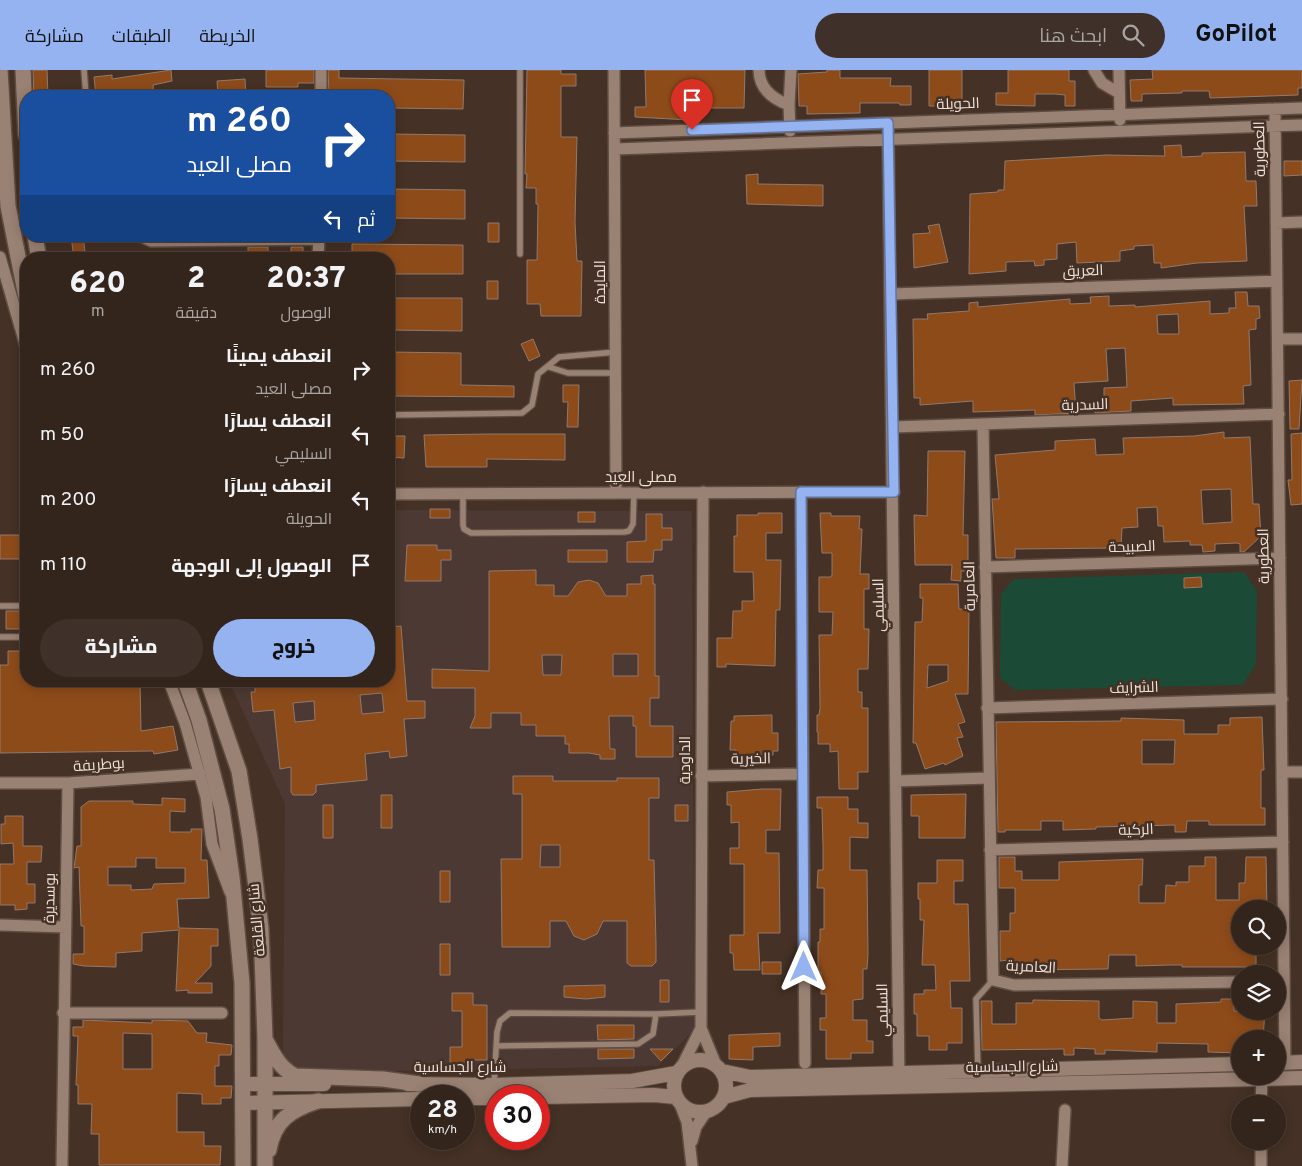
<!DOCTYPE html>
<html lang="ar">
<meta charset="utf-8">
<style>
:root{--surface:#34251c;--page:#3f3129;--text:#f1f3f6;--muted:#a9a5a3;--line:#4e423b;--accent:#95b2f1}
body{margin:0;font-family:Overpass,Cairo,sans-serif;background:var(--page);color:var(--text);direction:rtl;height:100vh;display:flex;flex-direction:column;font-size:19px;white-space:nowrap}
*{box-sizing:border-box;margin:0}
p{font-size:16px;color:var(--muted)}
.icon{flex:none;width:28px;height:28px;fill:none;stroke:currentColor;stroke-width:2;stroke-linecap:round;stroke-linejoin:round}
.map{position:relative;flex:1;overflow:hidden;direction:ltr}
.panel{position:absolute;left:20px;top:182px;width:375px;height:435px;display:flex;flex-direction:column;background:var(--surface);border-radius:20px;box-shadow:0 2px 12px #0003,0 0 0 1px var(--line);direction:rtl}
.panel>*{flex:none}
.top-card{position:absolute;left:20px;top:20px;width:375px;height:152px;border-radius:20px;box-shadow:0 2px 12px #0003,0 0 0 1px var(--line);direction:rtl;background:#1a4fa0;color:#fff;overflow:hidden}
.controls{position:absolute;left:1231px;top:830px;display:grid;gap:10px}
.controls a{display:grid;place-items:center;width:55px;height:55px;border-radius:50%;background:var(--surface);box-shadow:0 2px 12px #0003,0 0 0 1px var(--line);font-size:25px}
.speed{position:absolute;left:410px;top:1015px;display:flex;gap:10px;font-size:25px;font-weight:700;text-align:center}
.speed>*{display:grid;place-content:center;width:65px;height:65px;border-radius:50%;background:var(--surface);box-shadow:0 2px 12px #0003,0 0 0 1px var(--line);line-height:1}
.speed small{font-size:12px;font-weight:400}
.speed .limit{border:8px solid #d22;background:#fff;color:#111}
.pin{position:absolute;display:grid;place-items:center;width:42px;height:42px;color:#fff;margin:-51px -21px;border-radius:50% 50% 50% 0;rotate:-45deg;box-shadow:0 0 5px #0007}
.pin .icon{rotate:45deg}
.me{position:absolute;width:55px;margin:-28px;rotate:0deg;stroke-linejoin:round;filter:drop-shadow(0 0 4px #0008)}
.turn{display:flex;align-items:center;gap:18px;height:105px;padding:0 20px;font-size:22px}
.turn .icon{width:65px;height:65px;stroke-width:2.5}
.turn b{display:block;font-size:35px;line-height:42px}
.then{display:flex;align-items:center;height:48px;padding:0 20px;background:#0003;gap:10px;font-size:19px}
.eta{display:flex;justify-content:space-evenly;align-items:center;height:85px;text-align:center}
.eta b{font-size:30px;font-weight:800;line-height:35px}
.cta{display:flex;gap:10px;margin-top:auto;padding:10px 20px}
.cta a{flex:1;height:58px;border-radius:30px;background:var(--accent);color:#111;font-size:20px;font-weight:800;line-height:58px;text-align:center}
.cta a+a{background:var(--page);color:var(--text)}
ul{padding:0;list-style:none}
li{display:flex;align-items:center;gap:15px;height:65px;padding:0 20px}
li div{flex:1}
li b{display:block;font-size:19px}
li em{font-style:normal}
header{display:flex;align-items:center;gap:30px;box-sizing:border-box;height:70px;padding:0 25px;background:var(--accent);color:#111}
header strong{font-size:24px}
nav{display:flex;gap:28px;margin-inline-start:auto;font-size:18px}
.search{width:350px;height:45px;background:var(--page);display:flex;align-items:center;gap:12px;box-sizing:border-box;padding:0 18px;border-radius:28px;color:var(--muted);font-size:19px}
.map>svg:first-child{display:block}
.education{fill:#4c3933}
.green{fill:#1b4b36}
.building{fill:#8e4b1a;stroke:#91796b;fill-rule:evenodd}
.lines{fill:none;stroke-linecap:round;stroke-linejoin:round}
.service-casing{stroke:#5e4d42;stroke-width:8}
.minor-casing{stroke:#5e4d42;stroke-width:14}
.tertiary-casing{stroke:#5e4d42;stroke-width:16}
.secondary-casing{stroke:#5e4d42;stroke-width:18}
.service{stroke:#998173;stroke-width:5.5}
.minor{stroke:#998173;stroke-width:11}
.tertiary{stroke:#998173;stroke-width:14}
.secondary{stroke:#998173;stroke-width:15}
.route-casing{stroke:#61749d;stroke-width:12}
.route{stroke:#95b2f1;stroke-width:9}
.labels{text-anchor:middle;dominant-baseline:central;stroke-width:5;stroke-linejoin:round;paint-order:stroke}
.street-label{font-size:15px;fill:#eee1d9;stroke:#453125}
</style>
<header>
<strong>GoPilot</strong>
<div class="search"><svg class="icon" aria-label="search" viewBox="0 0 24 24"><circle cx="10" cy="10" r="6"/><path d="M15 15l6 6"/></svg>ابحث هنا</div>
<nav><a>الخريطة</a><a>الطبقات</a><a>مشاركة</a></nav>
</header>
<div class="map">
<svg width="1302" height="1096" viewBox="0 0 1302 1096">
<rect width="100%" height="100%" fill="#453125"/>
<path class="education" d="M389,440L692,441L694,960L658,996L296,1003L283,991L285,734L229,611H389Z"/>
<path class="green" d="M1244,502L1257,521L1256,594L1243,615L1015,620L1000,608L1001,524L1014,509Z"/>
<path class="building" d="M33,0H47L48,26H34Z
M171,0L172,11L153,15L154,26H124V24L96,26L94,7L112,5V9Z
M266,0H314V13H298V17H266Z
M328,0H339V8L464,10L463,39L389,38V26L329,23Z
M527,0H561V4H576V16H561V67H577L575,152L577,191H582L581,246H541L540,234H527V190H537L538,134H536V118H526L527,104H525Z
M645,0H745L744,38H710V35H690V50L635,47V37H646Z
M827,0H840V8H891L890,16H911V35H900L899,33H860V43L807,44V36H799L798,4L827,2Z
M929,0H962V36H929Z
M1008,0H1069V11H1075V36H1065V25L1055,24H1035V36L996,35V23H1008Z
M1152,0H1302V18H1298V25L1210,28L1209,21H1182V23L1142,24V31H1131L1130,10L1153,9Z
M245,9L246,26H218L217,11Z
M389,64L465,65V92L389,91Z
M1181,75L1182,87L1202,86V83L1245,82L1246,111H1256L1257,136H1244L1247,191L1197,193L1161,198V193H1154L1153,175L1134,176V179L1120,181V191L1077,193L1076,172L1057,174V189L1044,190V195L1035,196L1034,191L1006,192V201L969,204L970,124L998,122V120H1004L1005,91L1106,85L1165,86L1164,76Z
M1284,91H1302V105L1284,106Z
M758,104V114L823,115V136L747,134L746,105Z
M389,119L465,120V149L389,148Z
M488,153H499V172H488Z
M939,154L948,192L914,198L913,164L930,163L928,156Z
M71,166H83L86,189H74Z
M352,174L463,175V204H389V189H352Z
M248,177H268V189H248Z
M291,177H303V189H291Z
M487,211H498V229H487Z
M1235,222H1247L1248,236H1259L1260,248L1256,249V259L1249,260L1251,315L1243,316L1244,334L1173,335V328L1131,331V341L1095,343V337L1104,336V318L1127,317L1125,278L1106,279L1108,311L1074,313L1076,343L1035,345V340L973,342V331L920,335V328H914L913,249H928L927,244L969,241V233L978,232V237L1070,229V234L1091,233L1090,227L1109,226V236L1135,235V237L1210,231V244L1229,243V238H1236ZM1178,244L1179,264H1158L1157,245Z
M389,228H462V261L389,260Z
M533,269L540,286L529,291L521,274Z
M389,282L461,283V315L514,316V327L389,326Z
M1302,310L1299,359H1290L1289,311Z
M563,315H579L578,357H567L568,332H563Z
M1224,362V368L1250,367L1253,434H1259L1261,466L1244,482H1240V474L1237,473L1215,474V481L1203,482L1202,475H1190V471L1164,472L1163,456H1158L1157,437L1137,438L1138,457L1122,458L1121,478L1015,479V488H996L992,429H999L995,385L1055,380V371L1095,369L1096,385L1124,384L1123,368L1194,366ZM1231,419L1232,452L1203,454L1201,420Z
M1302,363V434L1291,435L1288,410H1292L1291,364Z
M488,364H565V390L487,389V397H426L424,365Z
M389,366H405L404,388L389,387Z
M928,381H965L963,465H968V501H961V511L951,510L952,495H915L914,445L927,446Z
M430,439H450V448H430Z
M578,442H595V452H578Z
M758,443H782V463H766V490H781L780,540H776L775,596L726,594V597H717V568H732L733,541H742V531H754L753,502H734V466H737V445H758Z
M820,443H831V446H860L859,459H862L860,504H869V519H864V559H869L868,599H858V622H862V638H868V702H858V719H839L838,681L830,682V674H818V662H817V645H819L820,638L819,565H832L833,542H819V507H831L832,505V483H822Z
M646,444H662V458H672V470H662V480H654L653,492H627V472L646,471Z
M0,465H26V489H0Z
M407,475H437V480H451V490H441V511H405Z
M568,480H607V492H568Z
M536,500V515H554V526H568L578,512L589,510L598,513L606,526H627V514H641V506L653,505V514H655V606H659V628H650V656H673V687H636V656H633V646H609L610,679H615V689H600V685L589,683H569V674H565V666H536V655H521V643H491V658H470L475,646V618H432V599L489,601V501ZM613,584H638V606H613ZM542,585H562L561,605H543Z
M1201,507L1202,517L1184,518V508Z
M920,514H958L959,539H969L968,624H955L965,652L958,654L963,667L957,668L963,686L945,695L944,693L925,699L916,673H913L915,552H922L923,528H920ZM928,595H948V611L927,618Z
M6,541H26V553H21V559H6Z
M401,556L407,631H425V648L404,649L407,686L390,688L389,681L365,684L367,710L316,715V722L313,725H293L291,722V697L280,699L274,640L253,642L251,622H255V611H389V557ZM382,623L384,642L362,644L360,625ZM314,631L315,650L295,652L293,633Z
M8,581H26V611H140L141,661L173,656L178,680L154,684L153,681L0,683V595H8Z
M772,645V663H778V681H773V685H752V693H736V680H730L731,651H734V646Z
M1262,647L1264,700H1261V738H1265V755H1209V751H1187L1186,762H1175V755L1096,757V759L1063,760V751H1041V760H1005V762H998L996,652L1121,651V648L1184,650V664H1218V655H1230V648ZM1142,670H1175L1174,694H1142Z
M513,706H553V711H617V708H659V728H649V790H654L656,874V892L652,896H631L627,893V851H603L597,864L584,870L574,866L566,851H550V877H502L501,789H522V724H513ZM541,775H560V797H540Z
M762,719H781L780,760H766V783H779L780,863H758L760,900H734L733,883H730V865H744V794H730V778H739V752L731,753V735H727V722Z
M966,724L965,768H919V746H911V725Z
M381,725H392V758H381Z
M817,727H848V739H858V753H868V768L850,767V800H867L868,884L867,899H863V929L853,930V950H867V971H873V983H851V989H826V960H820V948H826V924H821V902H818V872H820V859H824V818H817L818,800H823V777L822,738H817Z
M162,728L185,729V742L170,741V762H191V759H202L201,790H207L209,828L177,829L179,858L218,859V876H211V896L195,913H212V923H188V920L176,921L179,860L142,863V881L116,883V897L84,896L73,894V884H84V856H81L79,797L74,798L77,776H81V737L89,731H133V734L162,735ZM136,788H156V798H185V813L154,814L152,819L131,820V815H108V797H136Z
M323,735H333V768H323Z
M675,735H688V751H675Z
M5,746H23V776H42L41,792H27V814H35V833H27V839L15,840V835H0V794H14L13,773L1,774V754H5Z
M999,787H1015V801H1022V810H1059V792L1143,789L1142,815H1139V833H1165L1166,815L1176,816V812H1189V796H1205V787H1216V830H1239V813H1245L1246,787H1266L1267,839H1240V876H1256V897H1182V895H1170L1136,896V885H1109L1108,899L1009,900V890L1000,891V861H1010V843H1015V818H999Z
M937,790H963V811H954V834H968L970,911H950L951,938H962V973H947V980H929V966H917V944H914V924H924V920H936L935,895H922L924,850H920V829H918V813H937Z
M440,801H450V832H440Z
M440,874H450V905H440Z
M762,892H781V904H762Z
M660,910H669V932H660Z
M605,915V927L586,929L564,927V916Z
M452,923H473V935H487V990H472V997H450V977H462V941H452Z
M1221,929H1234V941H1265L1263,968H1240V983L1208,982V974L1157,973V982L1105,980V984H1095V979L1074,978V985H1064V979L982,980L981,931H992V954H1016V933H1033V930L1099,931V948L1102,950L1133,948V931L1157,932V953H1176V934L1221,932Z
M83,950L152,953V950L188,951L197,963H207L206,972L232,975L231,985H219V996H215V1016H232L231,1028H221V1034H202V1024L177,1023V1062H204V1076H221L220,1095H99V1064H91L92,1034H78V1015H76L78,966H73V957H83ZM123,963L152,964V999H123Z
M597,955H634V969L598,970Z
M780,963V976L753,977V990L729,989V965Z
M598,979H634V988L598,989Z
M650,979H673L661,991Z"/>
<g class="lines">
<defs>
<path id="service" d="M84,0L86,26
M520,184V0
M549,297L568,303H615
M389,345L522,343L532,335L538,304L559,287L616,282
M463,423V455L464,459L471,463L624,462L629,461L633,454L634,423
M0,536H26
M0,567H26
M497,976L638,974L653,964L656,944
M978,1001L976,929L993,910
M494,1015L497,962L500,951L510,943L656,944L701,942"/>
<path id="minor" d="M614,0L616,423
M759,0C759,19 773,29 789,35
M1094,0L1102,13L1119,23
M1119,0L1120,50
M321,26V0
M1275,39L1285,993
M888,53L899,1010
M790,61L789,35L791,0
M614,63L1302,38
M615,79L1302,55
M1276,153L1302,152
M140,166L151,171L318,169
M0,187L26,277
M318,189L319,166
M891,224L1277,211
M1278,269H1302
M983,354L993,910L1014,915L1240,912
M893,357L1279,344
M703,422L701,942V958L716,995
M801,422L805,993
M389,424L894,422
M985,497L1280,488
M169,611L185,653L206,727L212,774L230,822
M987,638L1282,629
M1282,702H1302
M701,706L802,704
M896,711L988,708
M0,713H68L200,704
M990,780L1283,772
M0,855L65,857
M63,943H222
M682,996L701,958
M680,1034L687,1052L692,1096
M1261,1034L1262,1009
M692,1071L696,1057L706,1042
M62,1096L68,713
M1062,1096L1065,1040
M1261,1096V1071"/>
<path id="tertiary" d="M674 1016a26 26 0 1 1 52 0a26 26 0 1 1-52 0Z
M1278,993L1302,992
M722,1001L750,1007L1240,994
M244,1014H324
M408,1014L493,1015L632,1011L676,1003
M539,1027L654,1025L675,1027
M724,1027L750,1020L1302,1008
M464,1028H496
M244,1033L421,1029"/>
<path id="secondary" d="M0,0L8,136L26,227
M23,0L26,65
M35,166L39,189
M185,611L199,650L222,739L232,807L242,913L243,1096
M208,611L239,701L250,769L261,858L265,969V1096
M266,971C274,986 280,998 295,1006L383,1009L419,1014
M269,1080C274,1050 291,1040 318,1031"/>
</defs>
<use href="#service" class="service-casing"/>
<use href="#minor" class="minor-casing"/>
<use href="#tertiary" class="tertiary-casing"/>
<use href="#secondary" class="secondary-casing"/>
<use href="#service" class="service"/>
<use href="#minor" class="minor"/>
<use href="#tertiary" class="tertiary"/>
<use href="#secondary" class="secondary"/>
</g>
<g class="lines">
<defs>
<path id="route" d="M692,60L888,53L894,422H801L804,897"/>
</defs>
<use href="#route" class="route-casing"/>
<use href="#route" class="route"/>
</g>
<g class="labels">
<g class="street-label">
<text transform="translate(958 35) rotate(-2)">الحويلة</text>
<text transform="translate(1261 79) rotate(-91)">العطورية</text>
<text transform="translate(1083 202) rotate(-2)">العريق</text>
<text transform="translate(601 212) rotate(-90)">المايدة</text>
<text transform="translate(1085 336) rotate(-2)">السدرية</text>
<text x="641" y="408">مصلى العيد</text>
<text transform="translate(1132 478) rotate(-2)">الصبيحة</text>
<text transform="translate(1265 486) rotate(-91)">العطورية</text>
<text transform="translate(971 516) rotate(-91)">العامرية</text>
<text transform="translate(880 535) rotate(-91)">السليمي</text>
<text transform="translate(1134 619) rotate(-2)">الشرايف</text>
<text transform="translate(686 690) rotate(-90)">الداودية</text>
<text transform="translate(751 690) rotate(-1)">الخيرية</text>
<text transform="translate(99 696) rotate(-4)">بوطريفة</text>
<text transform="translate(1136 761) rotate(-2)">الركية</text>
<text transform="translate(51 828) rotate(-89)">بوسديرة</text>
<text transform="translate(258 850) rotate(-95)">شارع القلعة</text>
<text transform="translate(1031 898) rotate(3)">العامرية</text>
<text transform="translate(884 940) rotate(-91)">السليمي</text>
<text x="460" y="998">شارع الجساسية</text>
<text transform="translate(1012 998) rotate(-1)">شارع الجساسية</text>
</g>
</g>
</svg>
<div class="controls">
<a><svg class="icon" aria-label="search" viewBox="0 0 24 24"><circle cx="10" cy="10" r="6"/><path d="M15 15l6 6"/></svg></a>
<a><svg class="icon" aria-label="layers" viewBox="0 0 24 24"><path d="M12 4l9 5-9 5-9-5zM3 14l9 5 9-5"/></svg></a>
<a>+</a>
<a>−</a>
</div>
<div class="speed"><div>28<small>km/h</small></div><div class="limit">30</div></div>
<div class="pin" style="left:692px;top:60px;background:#d93025"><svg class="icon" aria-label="arrive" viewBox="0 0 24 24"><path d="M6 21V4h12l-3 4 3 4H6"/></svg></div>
<svg class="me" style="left:804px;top:897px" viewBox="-20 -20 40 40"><path d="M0-17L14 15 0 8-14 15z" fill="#95b2f1" stroke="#fff" stroke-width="4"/></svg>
<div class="top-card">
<div class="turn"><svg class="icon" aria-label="right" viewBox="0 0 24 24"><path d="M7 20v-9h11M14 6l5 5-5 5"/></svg><div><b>260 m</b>مصلى العيد</div></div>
<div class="then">ثم<svg class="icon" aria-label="left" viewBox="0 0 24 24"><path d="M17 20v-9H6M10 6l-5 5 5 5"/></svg></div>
</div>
<section class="panel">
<div class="eta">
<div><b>20:37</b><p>الوصول</p></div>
<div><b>2</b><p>دقيقة</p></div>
<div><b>620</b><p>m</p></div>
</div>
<ul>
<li><svg class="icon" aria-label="right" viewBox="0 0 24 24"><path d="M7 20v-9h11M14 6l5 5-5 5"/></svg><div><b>انعطف يمينًا</b><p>مصلى العيد</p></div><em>260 m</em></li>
<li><svg class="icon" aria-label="left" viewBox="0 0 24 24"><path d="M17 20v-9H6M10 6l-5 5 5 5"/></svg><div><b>انعطف يسارًا</b><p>السليمي</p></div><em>50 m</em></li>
<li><svg class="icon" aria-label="left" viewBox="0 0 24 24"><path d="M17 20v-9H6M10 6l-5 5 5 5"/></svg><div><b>انعطف يسارًا</b><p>الحويلة</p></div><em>200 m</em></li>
<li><svg class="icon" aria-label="arrive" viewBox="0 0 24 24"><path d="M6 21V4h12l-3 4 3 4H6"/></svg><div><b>الوصول إلى الوجهة</b></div><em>110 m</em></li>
</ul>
<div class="cta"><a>خروج</a><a>مشاركة</a></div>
</section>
</div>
